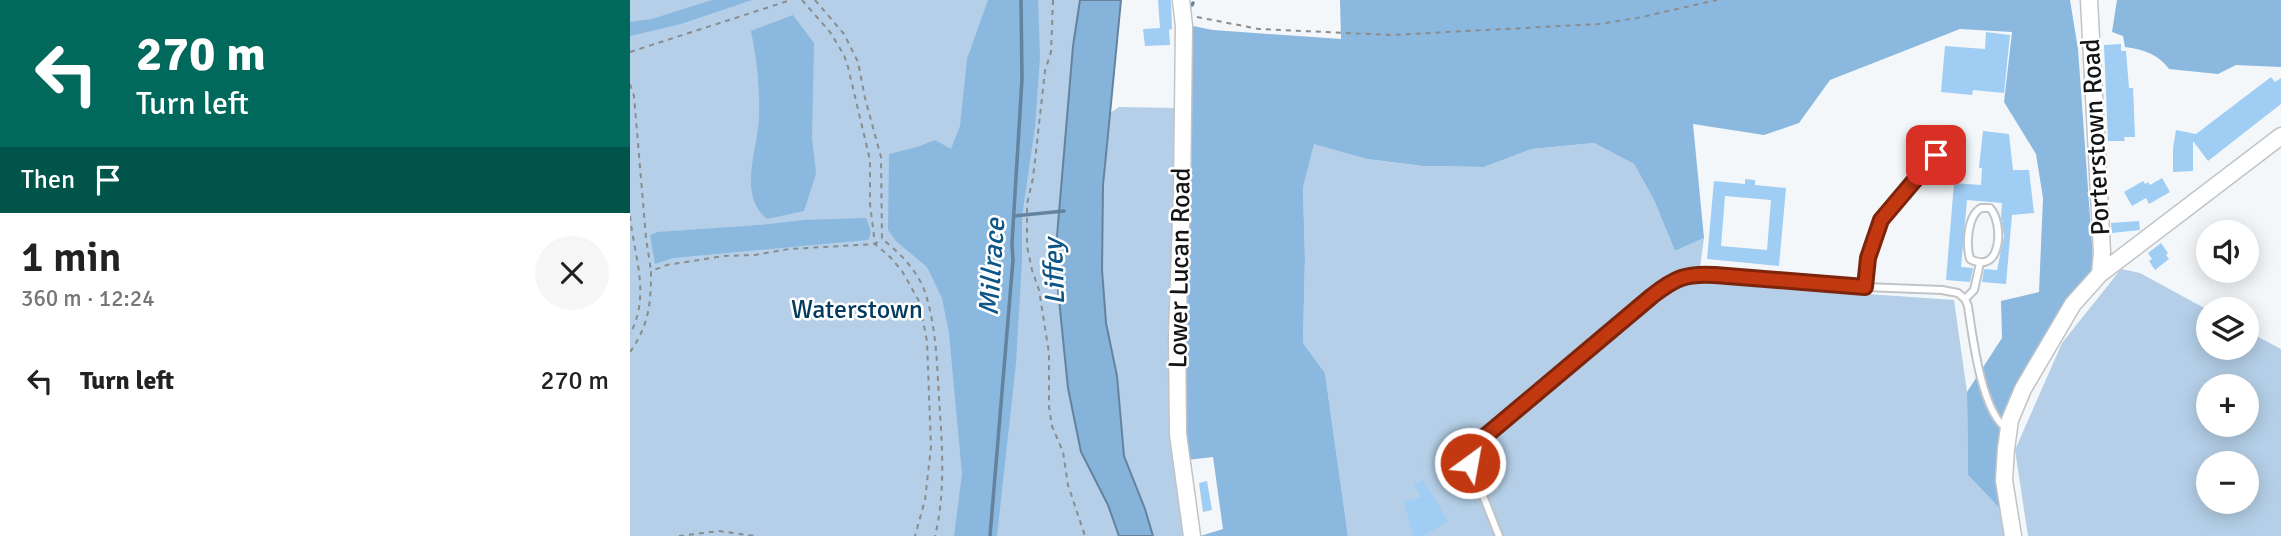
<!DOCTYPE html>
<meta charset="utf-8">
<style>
:root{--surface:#fff;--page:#f6f6f6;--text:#222;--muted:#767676}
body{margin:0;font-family:Signika,sans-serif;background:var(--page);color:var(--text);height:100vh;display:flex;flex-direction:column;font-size:26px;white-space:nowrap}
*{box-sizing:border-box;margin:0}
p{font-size:23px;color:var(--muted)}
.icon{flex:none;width:38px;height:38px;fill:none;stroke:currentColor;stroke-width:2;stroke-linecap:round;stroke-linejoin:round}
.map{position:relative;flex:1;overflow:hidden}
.drawer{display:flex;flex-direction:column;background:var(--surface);width:630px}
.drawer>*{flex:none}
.hud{background:#00695c;color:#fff;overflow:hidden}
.buttons{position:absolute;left:1566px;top:220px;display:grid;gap:14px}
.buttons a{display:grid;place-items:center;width:63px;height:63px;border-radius:50%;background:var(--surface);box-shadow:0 4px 18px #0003;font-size:35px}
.pin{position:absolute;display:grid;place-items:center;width:60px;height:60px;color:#fff;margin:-30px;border-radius:14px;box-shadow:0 4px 10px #0006}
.me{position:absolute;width:77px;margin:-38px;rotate:32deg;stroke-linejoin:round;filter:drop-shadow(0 0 5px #0008)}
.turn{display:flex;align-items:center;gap:24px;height:147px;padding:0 21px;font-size:32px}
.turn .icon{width:91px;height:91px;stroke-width:2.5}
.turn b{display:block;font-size:49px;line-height:60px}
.then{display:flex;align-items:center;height:66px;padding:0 21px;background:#0003;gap:14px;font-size:26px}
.round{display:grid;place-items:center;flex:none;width:74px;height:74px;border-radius:37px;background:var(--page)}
.overview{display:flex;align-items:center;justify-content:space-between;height:119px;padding:0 21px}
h1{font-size:42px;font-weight:600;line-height:52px}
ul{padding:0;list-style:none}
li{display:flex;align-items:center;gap:21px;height:98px;padding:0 21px}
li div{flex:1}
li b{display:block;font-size:26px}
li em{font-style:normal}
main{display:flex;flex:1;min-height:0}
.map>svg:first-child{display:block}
.green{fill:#b4cfe7;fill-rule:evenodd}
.forest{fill:#8bb8df}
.water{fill:#86b3d9;stroke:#64839e;stroke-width:2}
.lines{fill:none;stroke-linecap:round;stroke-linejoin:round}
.stream{stroke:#64839e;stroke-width:3.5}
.building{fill:#9fcdf4;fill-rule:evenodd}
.service-casing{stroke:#c1c4c7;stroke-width:10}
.tertiary-casing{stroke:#c1c4c7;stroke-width:19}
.path{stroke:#8a8c8e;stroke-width:2;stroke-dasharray:5 5;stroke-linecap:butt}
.service{stroke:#fff;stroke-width:6}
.tertiary{stroke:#fff;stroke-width:16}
.route-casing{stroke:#7d240b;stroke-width:18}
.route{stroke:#c13811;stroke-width:12}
.labels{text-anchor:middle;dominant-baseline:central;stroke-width:5;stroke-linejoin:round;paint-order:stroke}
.street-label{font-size:26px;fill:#131415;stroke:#fff}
.park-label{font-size:26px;fill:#043b60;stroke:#fff}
.water-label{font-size:28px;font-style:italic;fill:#0e5687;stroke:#fff}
</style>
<main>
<section class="drawer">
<div class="hud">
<div class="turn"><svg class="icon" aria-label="left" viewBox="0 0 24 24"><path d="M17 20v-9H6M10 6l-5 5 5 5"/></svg><div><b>270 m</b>Turn left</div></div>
<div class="then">Then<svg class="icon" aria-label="arrive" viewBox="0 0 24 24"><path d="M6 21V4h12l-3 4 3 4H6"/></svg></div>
</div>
<div class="overview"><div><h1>1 min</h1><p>360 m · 12:24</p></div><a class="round"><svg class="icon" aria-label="close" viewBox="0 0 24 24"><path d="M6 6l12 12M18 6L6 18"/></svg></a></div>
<ul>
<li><svg class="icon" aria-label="left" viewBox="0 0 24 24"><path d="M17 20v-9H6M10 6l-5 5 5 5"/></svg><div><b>Turn left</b></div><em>270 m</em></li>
</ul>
</section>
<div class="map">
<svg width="1651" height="536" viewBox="0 0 1651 536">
<rect width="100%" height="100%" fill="#f4f7fa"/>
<path class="green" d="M0,0H465L450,210L504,536H0Z
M489,107L546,108L538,375L545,464L556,536H523L515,509L494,456L487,376L476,323L471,236L478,125L480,113Z
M684,143L737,159L793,166L854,167L902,149L964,143L1004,164L1024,200L1045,251L1074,238L1068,282L1324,300L1337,392L1338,475L1376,515L1377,536H718L695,373L673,343L675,258L673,188Z
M1491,269L1510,273L1578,310V348H1617V331L1651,349V536H1398L1385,450L1432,343ZM1578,387H1617V425H1578ZM1578,464H1617V502H1578Z"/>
<path class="forest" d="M82,0H122L51,24L0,36V22L22,19Z
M358,0H408L410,57L405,127L392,216V261L386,363L367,536H324L332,474L319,333L312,298L297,267L266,241L258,230L259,154L287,147L305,140L321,149L330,126L337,59Z
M710,0H1440L1448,49L1464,272L1387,387L1376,515L1338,475L1337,392L1372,338L1371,301L1409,292L1413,198L1406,154L1374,102L1382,32L1330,29L1200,80L1169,123L1134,135L1063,124L1074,238L1045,251L1024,200L1004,164L964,143L902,149L854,167L793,166L737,159L684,144L673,188L675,258L673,343L695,373L718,536H570L593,529L583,457L557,460L553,377L563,26L583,30L711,39Z
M1487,0H1651V67L1606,65L1588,74L1539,69C1528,54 1513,49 1495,47L1493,36L1482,32Z
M163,15L184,43L182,138L186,174L174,211L137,219C107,194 128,150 129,117C130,88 127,60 121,31Z
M236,218C239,225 243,233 238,240L43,258L25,264L20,235L28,232L129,225L174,220Z"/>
<path class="water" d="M450,0H491L473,186L472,269L476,323L487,376L494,456L515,509L523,536H489L478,505L451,452L438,388L425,260L443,46Z"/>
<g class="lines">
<path class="stream" d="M562,5L563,3
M384,216L434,211
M360,536L383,260L382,243L392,79L391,0"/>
</g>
<path class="building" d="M528,0H541L542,29L539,30L540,45L515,46L513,29L530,28Z
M1356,32L1380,35L1374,93L1343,90L1342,95L1311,92L1315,46L1355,49Z
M1491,44V51H1496L1499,88H1503L1505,137H1494L1495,141H1478L1474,45Z
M1641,77L1645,82L1651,78V104L1578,161L1563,141V171L1543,172V148L1546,130L1566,134Z
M1353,131L1379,134L1383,170H1399L1404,213L1382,215L1376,284L1352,282L1354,269L1367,270L1374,236L1371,218L1372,203L1337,200L1331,267L1343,268L1340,282L1316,280L1324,183L1351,185L1352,168H1349Z
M1532,178L1540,192L1519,204L1516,198L1502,206L1494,192L1513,181L1515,184L1518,182L1520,185Z
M1115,179L1125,180V185L1156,188L1149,266L1077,259L1084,181L1115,184ZM1095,196L1141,200L1137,250L1091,246Z
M1509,221L1510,230L1482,233L1481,223Z
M1531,243L1538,253L1536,255L1539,259L1525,270L1519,261L1522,259L1518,253Z
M793,480L818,521L793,536H783L774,502L792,497L784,485Z
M577,481L582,510L573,512L569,483Z"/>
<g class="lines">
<defs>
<path id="service" d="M1351,208H1360C1374,223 1372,276 1340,259C1336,245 1337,216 1351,208Z
M1235,287L1238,258L1251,220L1305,155
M1335,299L1344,290L1350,263
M869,536L840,463V454L846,444L1022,296L1050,277L1068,274L1235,287L1312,290L1328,293L1335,299L1338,306C1342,334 1352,416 1378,429"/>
<path id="tertiary" d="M551,0L554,26L552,194L547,335L548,434L562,536
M1459,0L1472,252L1470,274
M1383,536L1374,480L1376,449L1380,420L1393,389L1443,304L1470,274L1651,136"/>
</defs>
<use href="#service" class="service-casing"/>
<use href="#tertiary" class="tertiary-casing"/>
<path class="path" d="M172,0L200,32L214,55L218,67L240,160V204L245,244L260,257L272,271L289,301L297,341L301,447L295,500L285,536
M185,0L214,34L228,62L235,98L251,157L252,239C270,253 287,270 295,292C306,326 307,362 309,398C312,444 316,491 305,536
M423,0L421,52L415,71L403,178L397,204V246L402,270L409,290L419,353V407L422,426L433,452L438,485L455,536
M567,17L629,29L761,35L969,24L1007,18L1087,0
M0,52L161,0
M0,84L4,96L16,238L21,271
M0,216C4,256 21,295 0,334
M0,352C19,325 21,304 21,271L37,265L94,256L125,255L159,249L245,244L252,239
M49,536L89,531L125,536"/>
<use href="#service" class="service"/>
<use href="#tertiary" class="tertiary"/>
</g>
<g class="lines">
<defs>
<path id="route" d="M840,463V454L846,444L1022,296C1045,278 1056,273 1085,275L1235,287L1238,258L1251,220L1306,155"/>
</defs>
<use href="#route" class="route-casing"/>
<use href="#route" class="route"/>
</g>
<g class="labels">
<g class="street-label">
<text transform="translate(1466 137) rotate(-93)">Porterstown Road</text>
<text transform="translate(550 268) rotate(-89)">Lower Lucan Road</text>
</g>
<g class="park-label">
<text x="227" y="310">Waterstown</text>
</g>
<g class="water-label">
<text transform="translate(362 267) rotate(-86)">Millrace</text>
<text transform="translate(424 272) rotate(-92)">Liffey</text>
</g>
</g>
</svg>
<div class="buttons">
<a><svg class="icon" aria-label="sound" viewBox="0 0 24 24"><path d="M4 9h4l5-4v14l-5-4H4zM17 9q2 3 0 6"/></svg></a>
<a><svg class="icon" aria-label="layers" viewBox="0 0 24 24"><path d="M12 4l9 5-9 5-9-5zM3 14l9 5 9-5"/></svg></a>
<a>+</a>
<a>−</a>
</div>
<div class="pin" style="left:1306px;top:155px;background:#d93025"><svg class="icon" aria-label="arrive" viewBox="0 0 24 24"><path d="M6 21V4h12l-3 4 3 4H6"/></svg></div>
<svg class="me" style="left:840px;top:463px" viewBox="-20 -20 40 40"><circle r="17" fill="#c13811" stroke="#fff" stroke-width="3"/><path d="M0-11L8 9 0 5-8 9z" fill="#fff"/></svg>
</div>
</main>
